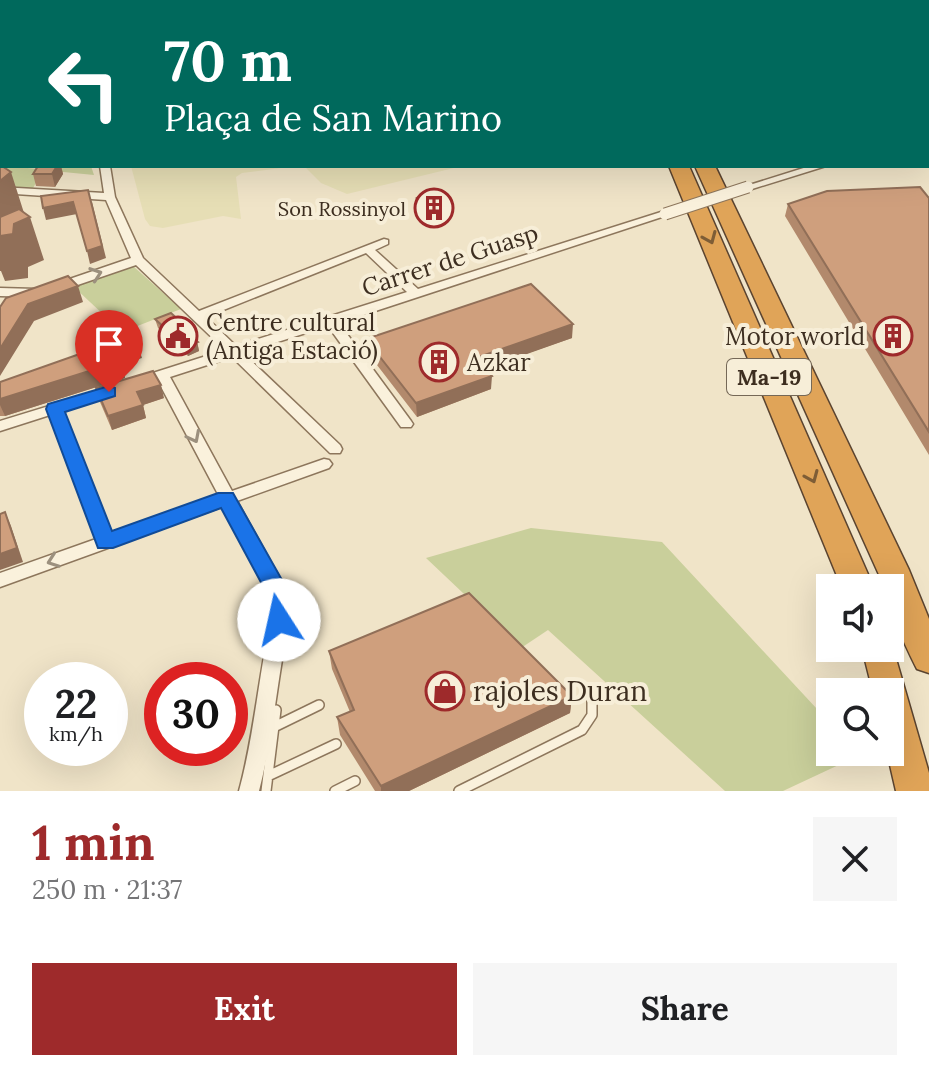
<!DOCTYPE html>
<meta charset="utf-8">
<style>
:root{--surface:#fff;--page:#f6f6f6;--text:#202124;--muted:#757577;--accent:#9e2a2b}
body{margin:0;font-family:Lora,serif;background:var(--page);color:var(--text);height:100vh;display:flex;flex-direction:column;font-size:30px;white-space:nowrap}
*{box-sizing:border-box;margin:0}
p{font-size:26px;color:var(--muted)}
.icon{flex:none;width:44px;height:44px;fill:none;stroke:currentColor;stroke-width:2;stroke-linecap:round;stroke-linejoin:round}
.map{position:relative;height:791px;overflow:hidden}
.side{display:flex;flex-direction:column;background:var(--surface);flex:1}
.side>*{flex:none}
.guide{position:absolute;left:0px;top:0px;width:930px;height:168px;box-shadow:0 8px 32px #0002;background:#00695c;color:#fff;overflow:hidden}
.controls{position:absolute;left:816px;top:574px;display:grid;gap:16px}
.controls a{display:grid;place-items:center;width:88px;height:88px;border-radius:0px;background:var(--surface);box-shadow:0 8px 32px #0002;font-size:40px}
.speed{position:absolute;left:24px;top:662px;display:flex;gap:16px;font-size:40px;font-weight:700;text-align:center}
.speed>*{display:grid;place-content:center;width:104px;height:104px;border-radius:50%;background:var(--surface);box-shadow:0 8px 32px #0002;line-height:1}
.speed small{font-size:20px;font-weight:400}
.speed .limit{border:12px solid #d22;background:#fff;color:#111}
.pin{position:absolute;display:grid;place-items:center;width:68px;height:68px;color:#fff;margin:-82px -34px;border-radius:50% 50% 50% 0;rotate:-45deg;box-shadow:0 0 8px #0007}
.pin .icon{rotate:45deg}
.me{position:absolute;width:88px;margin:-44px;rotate:350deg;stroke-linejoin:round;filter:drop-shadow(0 0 6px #0008)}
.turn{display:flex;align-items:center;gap:28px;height:168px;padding:0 32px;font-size:36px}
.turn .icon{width:104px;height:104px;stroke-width:2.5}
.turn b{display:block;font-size:56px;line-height:68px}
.round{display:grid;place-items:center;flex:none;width:84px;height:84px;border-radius:0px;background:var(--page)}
.summary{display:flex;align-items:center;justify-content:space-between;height:136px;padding:0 32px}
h1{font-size:48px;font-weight:700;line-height:60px;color:var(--accent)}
.cta{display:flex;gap:16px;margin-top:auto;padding:16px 32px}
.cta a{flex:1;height:92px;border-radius:0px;background:var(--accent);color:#fff;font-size:32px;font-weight:700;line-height:92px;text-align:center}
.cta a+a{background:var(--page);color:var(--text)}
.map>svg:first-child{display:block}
.farmland{fill:#e6deb5}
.green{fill:#c9cf9b}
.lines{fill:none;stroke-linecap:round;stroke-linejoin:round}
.lane-casing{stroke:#8d765c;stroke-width:12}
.street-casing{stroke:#8d765c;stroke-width:3}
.secondary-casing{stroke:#6f573f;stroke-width:3}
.highway-casing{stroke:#5b4430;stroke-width:3}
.lane{stroke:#faf1dc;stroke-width:9}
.street{fill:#faf1dc;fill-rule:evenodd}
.secondary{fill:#faf1dc;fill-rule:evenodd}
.highway{fill:#e0a458;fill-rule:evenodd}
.street-bridge-casing{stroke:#8d765c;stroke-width:13;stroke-linecap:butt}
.street-bridge{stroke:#faf1dc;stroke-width:11}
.wall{fill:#b2896c}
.shaded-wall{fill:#916f58}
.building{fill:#cf9f7d;stroke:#916f58;stroke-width:2}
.oneway{stroke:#7e5d36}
.oneway2{stroke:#9c907e}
.route{fill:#1a73e8;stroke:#114b97;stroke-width:2}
.labels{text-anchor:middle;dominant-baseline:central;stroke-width:8;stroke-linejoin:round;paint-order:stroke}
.far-poi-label{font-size:20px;fill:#3d2e20;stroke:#f7eed8;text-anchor:end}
.shield{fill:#f7eed8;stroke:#756857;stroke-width:2}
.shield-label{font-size:22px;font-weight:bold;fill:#3d2e20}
.street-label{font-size:24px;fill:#3d2e20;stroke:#f7eed8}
.poi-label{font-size:24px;fill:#3d2e20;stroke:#f7eed8;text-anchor:start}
.near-poi-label{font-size:28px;fill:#3d2e20;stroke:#f7eed8;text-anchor:start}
</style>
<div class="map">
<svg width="929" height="791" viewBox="0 0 929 791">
<rect width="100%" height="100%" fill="#f0e4c8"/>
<path class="farmland" d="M263,0H554L555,2H243Z
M131,166H297L242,173L236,177L241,219L223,216L163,228L150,226L145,219Z
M304,166H462L347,194L321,183Z"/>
<path class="green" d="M0,162L2,166L40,169L43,166H91L94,175L43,170L32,190L0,187Z
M133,266L181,309L122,332L74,287Z
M531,528L662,542L830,723V752L860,755L783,791H725L548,630L521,648L426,558Z"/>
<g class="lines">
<defs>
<path id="lane" d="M274,727L319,705
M268,776L336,744
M266,791L276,710
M335,791L355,781
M459,791L582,730L592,715V696"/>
<path id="street" d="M0,147H2V156H0Z
M928,150H929V156H928Z
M100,166H110L115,197L143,258L199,311L384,239L388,240V244L375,250L418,289L661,212H669L671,214L339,323L411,421L413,424L411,427H401L328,326L243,353L340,445L342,449L340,453H330L232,357L170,377L232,491L324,459L329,460L332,464L329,468L237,501L293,603C278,665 275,729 259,791H239C256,729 259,665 275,603L224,506L0,587V573L96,539L50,415L0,431V421L111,387H121L123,390L121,393L63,411L110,534L219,496L158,381L139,386L132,382L134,379L225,350L136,265L63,290H55L53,287L55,284L131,258L106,200L0,193V187L104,193ZM366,253L407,292L236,346L206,317Z
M810,166H826L752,189H744L743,187Z
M0,288L36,289L42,293L36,297L0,296Z"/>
<path id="secondary" d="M703,0H717L719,2H705Z
M928,117H929V125H928Z"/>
<path id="highway" d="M591,0H606L607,2H592Z
M669,166H689L874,588H842Z
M695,166H715L909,570L929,619V673L917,669C905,645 890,615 890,588H885Z
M890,638L929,773V791H896L887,752H890V692H873L862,648H890Z"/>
</defs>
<use href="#lane" class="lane-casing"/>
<use href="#street" class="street-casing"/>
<use href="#secondary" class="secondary-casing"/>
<use href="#highway" class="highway-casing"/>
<use href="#lane" class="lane"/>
<use href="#street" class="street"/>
<use href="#secondary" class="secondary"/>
<use href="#highway" class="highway"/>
<defs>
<path id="street-bridge" d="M665,214L748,187"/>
</defs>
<use href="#street-bridge" class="street-bridge-casing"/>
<use href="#street-bridge" class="street-bridge"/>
</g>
<path class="wall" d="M38,166H61L63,174L55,187L36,186L33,174Z
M417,198L451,210L437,217L417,206Z
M929,198V455L785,216L788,204Z
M155,319L196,336L199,351L188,356L158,328Z
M572,338L485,368L491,389L417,417L367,352L366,339Z
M121,361L125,378L5,416H0V382Z
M96,388L164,398L143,405L146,418L112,430L100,402Z
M329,651L572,696L570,713L409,791H375L340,735L337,717L350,712L332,669Z"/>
<path class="shaded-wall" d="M2,107V128L0,131V110Z
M57,166H61L63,174L55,187L52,174Z
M11,172L24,213L14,224L30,217L44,260L28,267V278L5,281L1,271H0V181Z
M451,201V210L437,217L436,208Z
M73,202L77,214L46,220L43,208Z
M92,202L106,258L90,264L87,251Z
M78,286L83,302L34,321L0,376V349L28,304Z
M573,324L572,338L476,372V358Z
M196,336L199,351L188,356L186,347L193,338Z
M139,349L142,358L122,364L119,355Z
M121,361L125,378L5,416L0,405V399Z
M492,376L491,389L417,417L416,403Z
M161,385L164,398L143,405L146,418L112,430L108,416L137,392Z
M5,512L11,526L23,562L0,570V554Z
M572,696L570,713L409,791H381V786Z"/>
<path class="building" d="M2,0H109L111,2H2V20L0,18V3Z
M0,22H2V107L0,110Z
M0,163L2,166L11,172L0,181Z
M38,166H57L52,174H33Z
M920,187L929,198V432L788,204L827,191Z
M88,190L102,246L87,251L73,202L43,208L41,196Z
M432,191L451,201L436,208L417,198Z
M19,209L30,217L14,224L13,234L0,236V217Z
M68,276L78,286L28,304L0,349V307L6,298Z
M531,284L573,324L476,358L492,376L416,403L366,339Z
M171,313L196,336L193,338L198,342L186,347L155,319Z
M135,338L139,349L119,355L115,343Z
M108,344L121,361L0,399V382Z
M153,371L161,385L137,392L143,405L108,416L96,388Z
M5,512L17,548L0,554V514Z
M469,593L572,696L381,786L337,717L354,710L329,651Z"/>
<defs><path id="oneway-chevron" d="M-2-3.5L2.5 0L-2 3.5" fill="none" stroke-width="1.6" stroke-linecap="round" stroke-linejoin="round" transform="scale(2)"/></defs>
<g class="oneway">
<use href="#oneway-chevron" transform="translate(710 238) rotate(67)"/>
<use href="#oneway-chevron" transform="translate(812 477) rotate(67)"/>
</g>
<g class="oneway2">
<use href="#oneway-chevron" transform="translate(96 274) rotate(-19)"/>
<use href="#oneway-chevron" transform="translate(194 437) rotate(63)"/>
<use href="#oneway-chevron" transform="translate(53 561) rotate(160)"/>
</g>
<path class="route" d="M109,386L115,388V396L65,412L112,531L218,493H233L295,603L287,626H271L268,620L272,603L221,508L113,548H98L46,409L48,404Z"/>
<defs>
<symbol id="building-ring" viewBox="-11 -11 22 22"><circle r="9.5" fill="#f7eed8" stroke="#9e2a2b" stroke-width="1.5"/><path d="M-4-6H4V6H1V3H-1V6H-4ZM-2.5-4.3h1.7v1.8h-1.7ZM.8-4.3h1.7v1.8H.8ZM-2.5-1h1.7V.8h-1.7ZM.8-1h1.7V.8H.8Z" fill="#9e2a2b"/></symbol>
<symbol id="civic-ring" viewBox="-11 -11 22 22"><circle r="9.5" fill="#f7eed8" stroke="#9e2a2b" stroke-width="1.5"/><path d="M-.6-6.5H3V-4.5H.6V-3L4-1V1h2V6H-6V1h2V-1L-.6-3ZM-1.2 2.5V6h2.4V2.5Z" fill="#9e2a2b"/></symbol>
<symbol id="shop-ring" viewBox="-11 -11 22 22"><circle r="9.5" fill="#f7eed8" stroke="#9e2a2b" stroke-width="1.5"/><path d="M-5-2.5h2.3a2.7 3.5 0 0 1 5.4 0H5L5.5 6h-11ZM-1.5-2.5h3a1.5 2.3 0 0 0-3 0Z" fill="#9e2a2b"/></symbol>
</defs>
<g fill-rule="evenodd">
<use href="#building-ring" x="412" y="186" width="44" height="44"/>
<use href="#civic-ring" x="156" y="314" width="44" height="44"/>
<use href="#building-ring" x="871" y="314" width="44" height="44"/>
<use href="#building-ring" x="417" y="340" width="44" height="44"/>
<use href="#shop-ring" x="423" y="669" width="44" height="44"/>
</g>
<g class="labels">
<g class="far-poi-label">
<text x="406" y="208">Son Rossinyol</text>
</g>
<rect class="shield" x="727" y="359" width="84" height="36" rx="6"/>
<g class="shield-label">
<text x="769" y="377">Ma-19</text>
</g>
<g class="street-label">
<text transform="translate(450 260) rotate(-18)">Carrer de Guasp</text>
</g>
<g class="poi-label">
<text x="206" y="322">Centre cultural<tspan x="206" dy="28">(Antiga Estació)</tspan></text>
<text x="865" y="336" text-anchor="end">Motor world</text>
<text x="467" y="362">Azkar</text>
</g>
<g class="near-poi-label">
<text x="473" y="691">rajoles Duran</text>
</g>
</g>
</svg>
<div class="controls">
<a><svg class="icon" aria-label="sound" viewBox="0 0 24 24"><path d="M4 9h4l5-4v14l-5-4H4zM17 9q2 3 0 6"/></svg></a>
<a><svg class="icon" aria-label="search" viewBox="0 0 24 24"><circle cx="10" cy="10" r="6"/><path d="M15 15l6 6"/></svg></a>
</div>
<div class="speed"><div>22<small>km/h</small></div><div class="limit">30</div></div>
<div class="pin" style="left:109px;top:392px;background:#d93025"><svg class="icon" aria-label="arrive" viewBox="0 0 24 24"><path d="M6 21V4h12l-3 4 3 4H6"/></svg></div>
<svg class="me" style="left:279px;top:620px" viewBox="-20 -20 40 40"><circle r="19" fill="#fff"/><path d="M0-13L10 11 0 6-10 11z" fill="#1a73e8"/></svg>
<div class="guide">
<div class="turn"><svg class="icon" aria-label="left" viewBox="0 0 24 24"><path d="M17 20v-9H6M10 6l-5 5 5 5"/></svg><div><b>70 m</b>Plaça de San Marino</div></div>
</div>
</div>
<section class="side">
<div class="summary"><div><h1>1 min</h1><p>250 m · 21:37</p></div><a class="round"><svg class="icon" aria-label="close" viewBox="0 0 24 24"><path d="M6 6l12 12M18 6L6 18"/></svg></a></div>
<div class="cta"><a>Exit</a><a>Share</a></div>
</section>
